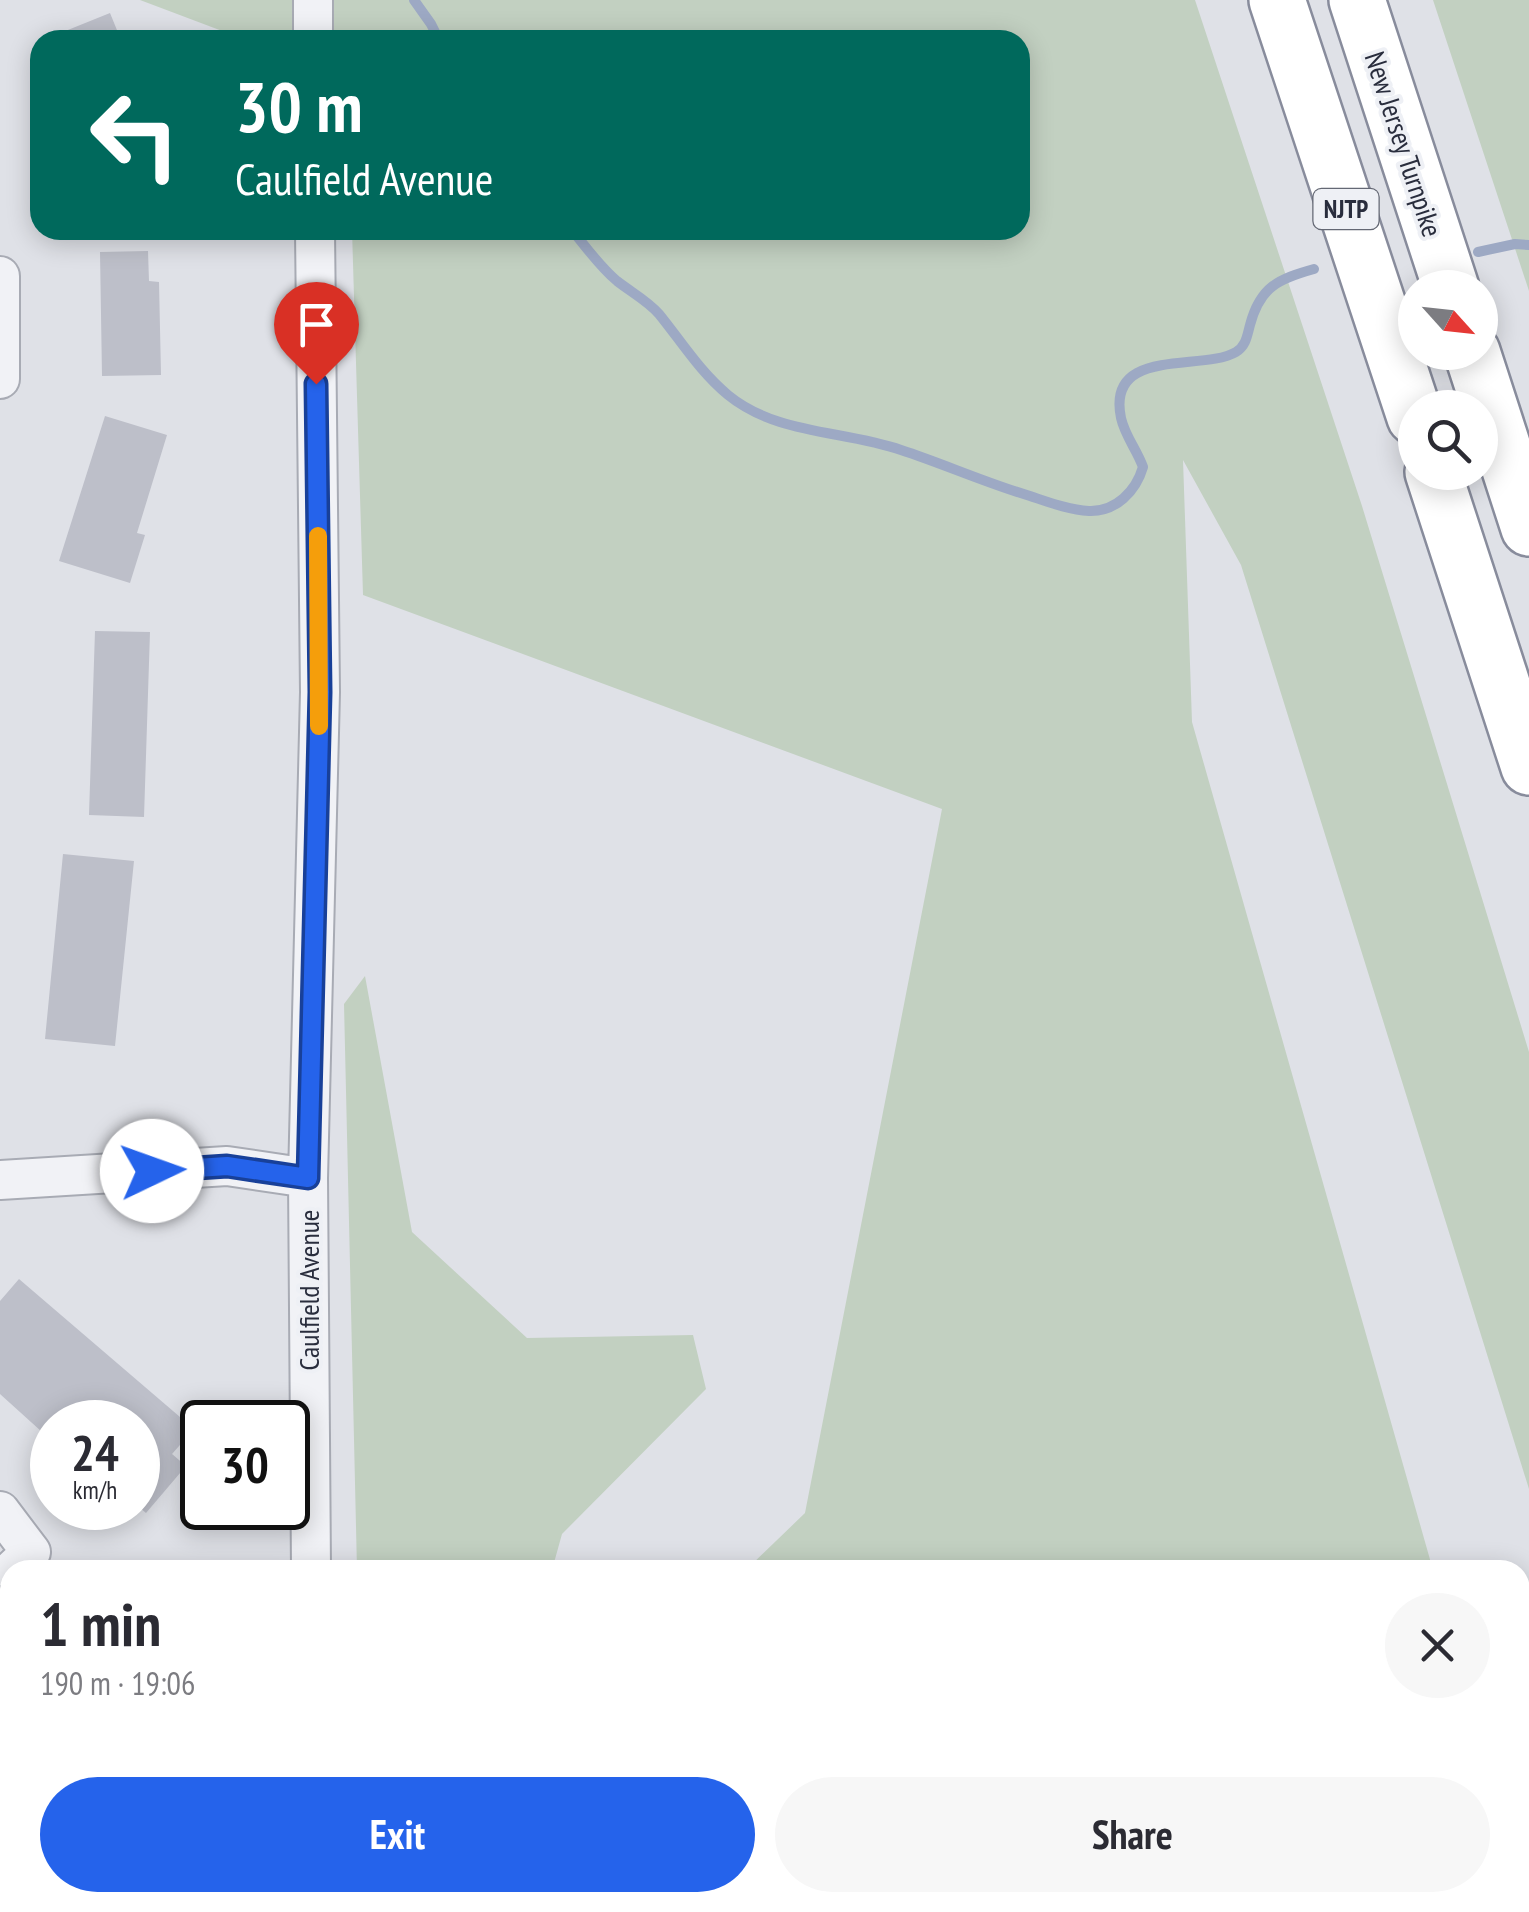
<!DOCTYPE html>
<meta charset="utf-8">
<style>
:root{--surface:#fff;--page:#f7f7f7;--text:#2b2b33;--muted:#7c7c81;--accent:#2563eb}
body{margin:0;font-family:"PT Sans Narrow",sans-serif;background:var(--page);color:var(--text);height:100vh;display:flex;flex-direction:column;font-size:38px;white-space:nowrap}
*{box-sizing:border-box;margin:0}
p{font-size:32px;color:var(--muted)}
.icon{flex:none;width:55px;height:55px;fill:none;stroke:currentColor;stroke-width:2;stroke-linecap:round;stroke-linejoin:round}
.map{position:relative;flex:1;overflow:hidden}
.sheet{position:absolute;left:0px;top:1560px;width:1530px;height:352px;display:flex;flex-direction:column;background:var(--surface);border-radius:30px 30px 0 0;box-shadow:0 5px 25px #0003}
.sheet>*{flex:none}
.banner{position:absolute;left:30px;top:30px;width:1000px;height:210px;border-radius:30px;box-shadow:0 5px 25px #0003;background:#00695c;color:#fff;overflow:hidden}
.needle{width:65px;rotate:117deg}
.controls{position:absolute;left:1398px;top:270px;display:grid;gap:20px}
.controls a{display:grid;place-items:center;width:100px;height:100px;border-radius:50%;background:var(--surface);box-shadow:0 5px 25px #0003;font-size:50px}
.speed{position:absolute;left:30px;top:1400px;display:flex;gap:20px;font-size:50px;font-weight:700;text-align:center}
.speed>*{display:grid;place-content:center;width:130px;height:130px;border-radius:50%;background:var(--surface);box-shadow:0 5px 25px #0003;line-height:1}
.speed small{font-size:25px;font-weight:400}
.speed .limit{border:5px solid #111;border-radius:15px;background:#fff;color:#111}
.pin{position:absolute;display:grid;place-items:center;width:85px;height:85px;color:#fff;margin:-102px -42px;border-radius:50% 50% 50% 0;rotate:-45deg;box-shadow:0 0 10px #0007}
.pin .icon{rotate:45deg}
.me{position:absolute;width:110px;margin:-55px;rotate:87deg;stroke-linejoin:round;filter:drop-shadow(0 0 8px #0008)}
.turn{display:flex;align-items:center;gap:35px;height:210px;padding:0 40px;font-size:45px}
.turn .icon{width:130px;height:130px;stroke-width:2.5}
.turn b{display:block;font-size:70px;line-height:85px}
.round{display:grid;place-items:center;flex:none;width:105px;height:105px;border-radius:52px;background:var(--page)}
.overview{display:flex;align-items:center;justify-content:space-between;height:170px;padding:0 40px}
h1{font-size:60px;font-weight:700;line-height:75px}
.button{display:flex;gap:20px;margin-top:auto;padding:20px 40px}
.button a{flex:1;height:115px;border-radius:60px;background:var(--accent);color:#fff;font-size:40px;font-weight:700;line-height:115px;text-align:center}
.button a+a{background:var(--page);color:var(--text)}
.map>svg:first-child{display:block}
.green{fill:#c2d0c1}
.lines{fill:none;stroke-linecap:round;stroke-linejoin:round}
.stream{stroke:#9da9c4;stroke-width:10}
.building{fill:#bdbfc9}
.street-casing{stroke:#a8abb4;stroke-width:42}
.highway-casing{stroke:#888c9c;stroke-width:60}
.street{stroke:#f1f2f6;stroke-width:38}
.highway{stroke:#fff;stroke-width:55}
.route-casing{stroke:#184099;stroke-width:25}
.route{stroke:#2563eb;stroke-width:18}
.slow{stroke:#f59e0b;stroke-width:18}
.labels{text-anchor:middle;dominant-baseline:central;stroke-width:8;stroke-linejoin:round;paint-order:stroke}
.shield{fill:#eef0f5;stroke:#646874;stroke-width:2.5}
.shield-label{font-size:25px;font-weight:bold;fill:#292d3d}
.street-label{font-size:28px;fill:#292d3d;stroke:#eef0f5}
</style>
<div class="map">
<svg width="1529" height="1912" viewBox="0 0 1529 1912">
<rect width="100%" height="100%" fill="#dfe1e7"/>
<path class="green" d="M140,0H1195L1362,506L1529,1052V1489L1241,565L1183,460L1192,722L1433,1570H746L805,1513L942,809L363,595L352,230H1020V40H246Z
M1433,0H1529V291Z
M365,976L412,1232L527,1338L693,1335L706,1389L562,1534L552,1570H357L344,1004Z
M1520,1879L1529,1912H364V1902H1520Z"/>
<g class="lines">
<path class="stream" d="M414,0L431,24L439,40
M572,230C586,247 600,267 617,281C631,292 648,301 659,314C681,341 700,372 728,395C777,435 843,430 901,450C944,464 986,483 1030,496C1048,502 1069,510 1089,511C1116,512 1136,491 1143,467C1137,450 1125,436 1121,418C1106,346 1202,372 1236,352C1246,346 1247,336 1250,325C1260,287 1278,279 1314,269
M1478,252L1515,244L1529,245"/>
</g>
<path class="building" d="M110,13L121,40H43Z
M148,251L149,281L159,282L161,375L102,376L100,252Z
M105,416L167,435L137,533L145,535L130,583L59,561Z
M95,631L150,632L144,817L89,815Z
M63,854L134,861L115,1046L45,1039Z
M19,1279L194,1429L172,1454L186,1466L146,1513L138,1506V1422H52V1441L0,1394V1301Z
M10,1718V1796L0,1810V1744L3,1740L0,1731Z"/>
<g class="lines">
<defs>
<path id="street" d="M313,0V40
M0,276V379
M0,1180L227,1166L308,1178
M0,1511L31,1552L12,1570
M311,1570L308,1178L320,692L315,230
M315,1902V1912
M56,1912L126,1902"/>
<path id="highway" d="M1277,0L1415,417
M1357,0L1451,288
M1472,352L1529,528
M1433,472L1529,767"/>
</defs>
<use href="#street" class="street-casing"/>
<use href="#highway" class="highway-casing"/>
<use href="#street" class="street"/>
<use href="#highway" class="highway"/>
</g>
<g class="lines">
<defs>
<path id="route" d="M152,1171L227,1166L308,1178L320,692L316,384"/>
</defs>
<use href="#route" class="route-casing"/>
<use href="#route" class="route"/>
<path class="slow" d="M318,536L319,726"/>
</g>
<g class="labels">
<rect class="shield" x="1313.5" y="189" width="65" height="40" rx="8"/>
<g class="shield-label">
<text x="1346" y="209">NJTP</text>
</g>
<g class="street-label">
<text transform="translate(1404 144) rotate(72)">New Jersey Turnpike</text>
<text transform="translate(308 1290) rotate(-90)">Caulfield Avenue</text>
</g>
</g>
</svg>
<div class="controls">
<a><svg class="needle" viewBox="-14 -14 28 28"><path d="M0-13l5 13h-10z" fill="#e53935"/><path d="M0 13l5-13h-10z" fill="#7c7c81"/></svg></a>
<a><svg class="icon" aria-label="search" viewBox="0 0 24 24"><circle cx="10" cy="10" r="6"/><path d="M15 15l6 6"/></svg></a>
</div>
<div class="speed"><div>24<small>km/h</small></div><div class="limit">30</div></div>
<div class="pin" style="left:316px;top:384px;background:#d93025"><svg class="icon" aria-label="arrive" viewBox="0 0 24 24"><path d="M6 21V4h12l-3 4 3 4H6"/></svg></div>
<svg class="me" style="left:152px;top:1171px" viewBox="-20 -20 40 40"><circle r="19" fill="#fff"/><path d="M0-13L10 11 0 6-10 11z" fill="#2563eb"/></svg>
<div class="banner">
<div class="turn"><svg class="icon" aria-label="left" viewBox="0 0 24 24"><path d="M17 20v-9H6M10 6l-5 5 5 5"/></svg><div><b>30 m</b>Caulfield Avenue</div></div>
</div>
<section class="sheet">
<div class="overview"><div><h1>1 min</h1><p>190 m · 19:06</p></div><a class="round"><svg class="icon" aria-label="close" viewBox="0 0 24 24"><path d="M6 6l12 12M18 6L6 18"/></svg></a></div>
<div class="button"><a>Exit</a><a>Share</a></div>
</section>
</div>
